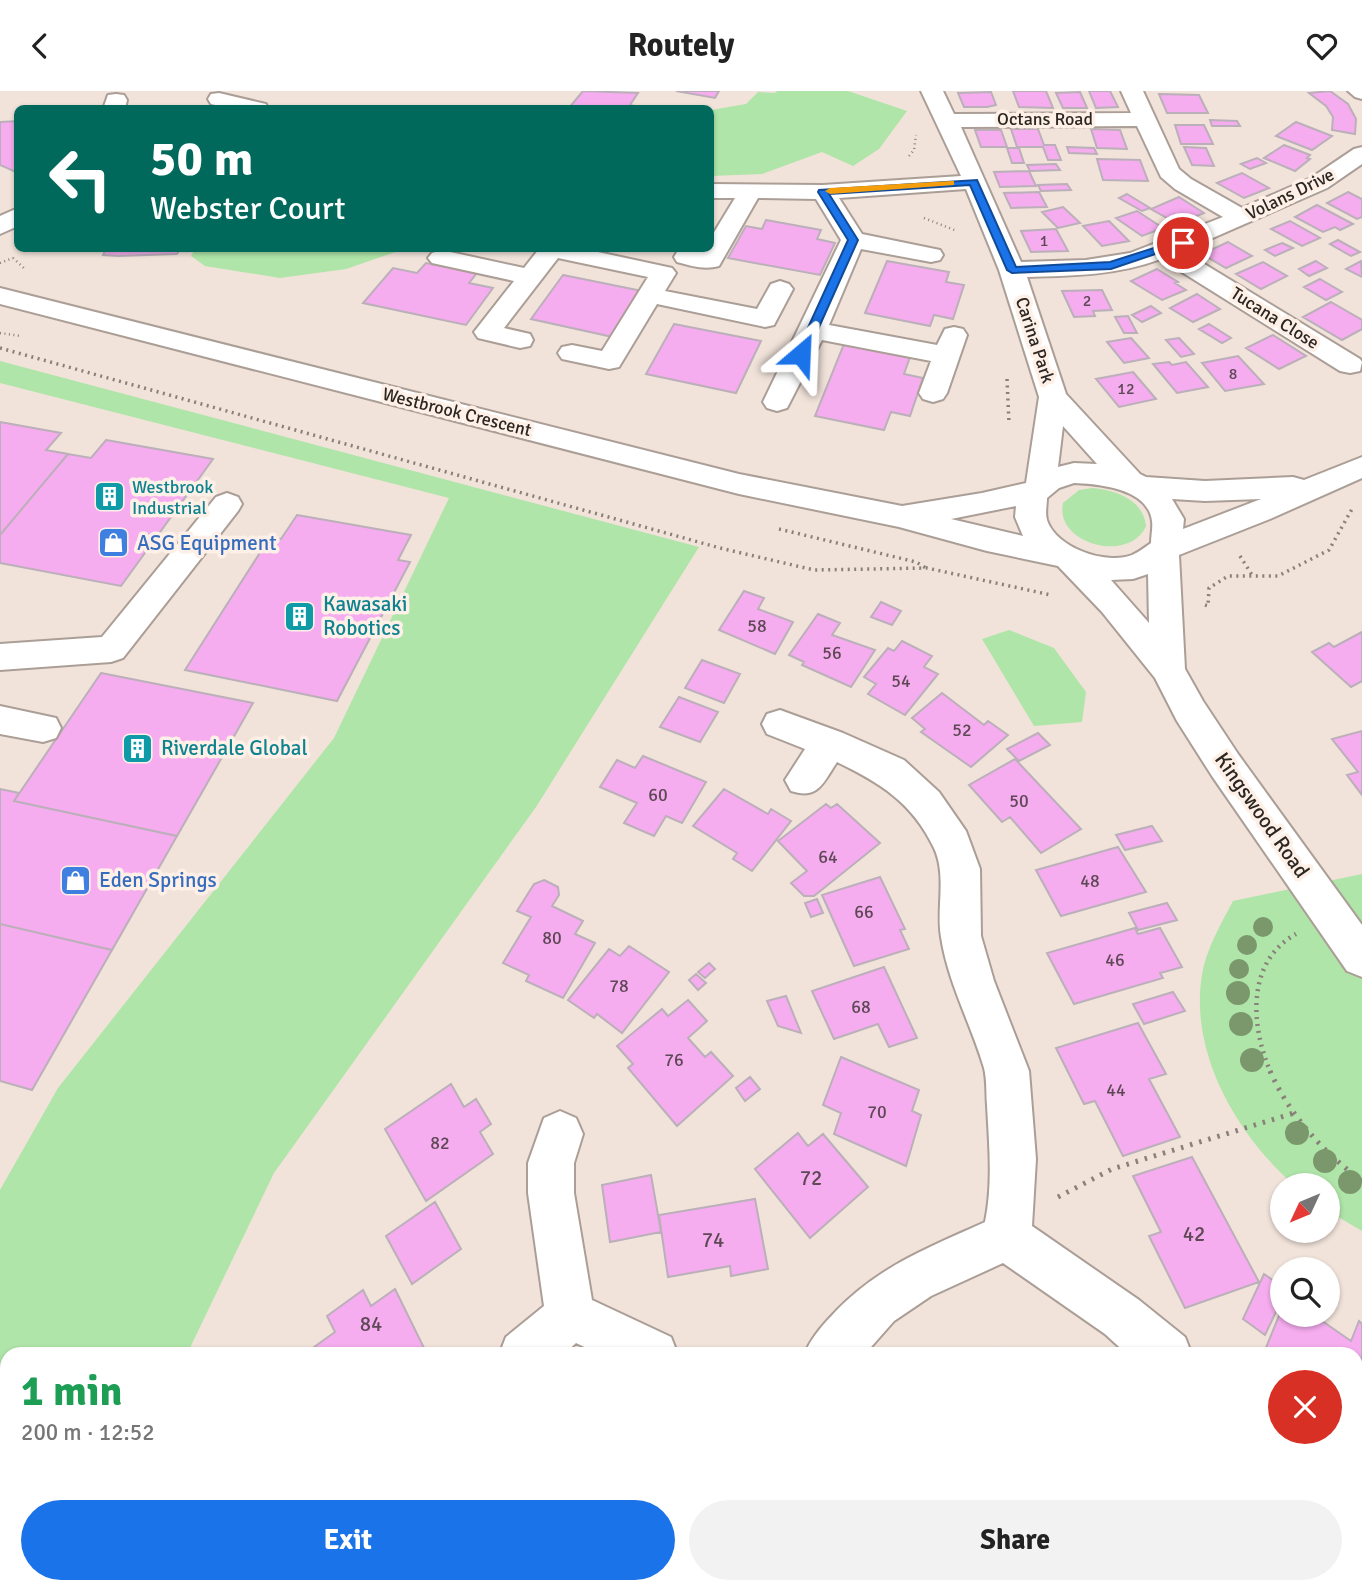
<!DOCTYPE html>
<meta charset="utf-8">
<style>
:root{--surface:#fff;--page:#f2f2f2;--text:#222;--muted:#767676;--accent:#1a73e8}
body{margin:0;font-family:Signika,sans-serif;background:var(--page);color:var(--text);height:100vh;display:flex;flex-direction:column;font-size:26px;white-space:nowrap}
*{box-sizing:border-box;margin:0}
p{font-size:23px;color:var(--muted)}
.icon{flex:none;width:38px;height:38px;fill:none;stroke:currentColor;stroke-width:2;stroke-linecap:round;stroke-linejoin:round}
.map{position:relative;flex:1;overflow:hidden}
.side{position:absolute;left:0px;top:1256px;width:1363px;height:247px;display:flex;flex-direction:column;background:var(--surface);border-radius:21px 21px 0 0;box-shadow:0 2px 5px #0004}
.side>*{flex:none}
.top-card{position:absolute;left:14px;top:14px;width:700px;height:147px;border-radius:10px;box-shadow:0 2px 5px #0004;background:#00695c;color:#fff;overflow:hidden}
.needle{width:46px;rotate:226deg}
.tools{position:absolute;left:1270px;top:1082px;display:grid;gap:14px}
.tools a{display:grid;place-items:center;width:70px;height:70px;border-radius:50%;background:var(--surface);box-shadow:0 2px 5px #0004;font-size:35px}
.pin{position:absolute;display:grid;place-items:center;width:60px;height:60px;color:#fff;margin:-30px;border:4px solid #fff;border-radius:50%;box-shadow:0 2px 7px #0007}
.me{position:absolute;width:77px;margin:-38px;rotate:26deg;stroke-linejoin:round;filter:drop-shadow(0 0 5px #0008)}
.turn{display:flex;align-items:center;gap:24px;height:147px;padding:0 21px;font-size:32px}
.turn .icon{width:91px;height:91px;stroke-width:2.5}
.turn b{display:block;font-size:49px;line-height:60px}
.round{display:grid;place-items:center;flex:none;width:74px;height:74px;border-radius:37px;background:var(--page)}
.overview{display:flex;align-items:center;justify-content:space-between;height:119px;padding:0 21px}
h1{font-size:42px;font-weight:800;line-height:52px;color:#1e9e55}
.cta{display:flex;gap:14px;margin-top:auto;padding:14px 21px}
.cta a{flex:1;height:80px;border-radius:42px;background:var(--accent);color:#fff;font-size:28px;font-weight:800;line-height:80px;text-align:center}
.cta a+a{background:var(--page);color:var(--text)}
header{display:flex;justify-content:space-between;align-items:center;height:91px;padding:0 21px;background:var(--surface);font-size:32px;font-weight:800}
.map>svg:first-child{display:block}
.green{fill:#afe5a8}
.building{fill:#f6adef;stroke:#bbafb9;stroke-width:2}
.lines{fill:none;stroke-linecap:round;stroke-linejoin:round}
.minor-casing{stroke:#ab9e96;stroke-width:4}
.path-far3{stroke:#89807a;stroke-width:2.5;stroke-dasharray:1 3.5;stroke-linecap:butt}
.path-far2{stroke:#89807a;stroke-width:3.5;stroke-dasharray:2 4.5;stroke-linecap:butt}
.path-far1{stroke:#89807a;stroke-width:4.5;stroke-dasharray:2 5;stroke-linecap:butt}
.path{stroke:#89807a;stroke-width:5;stroke-dasharray:2.5 7;stroke-linecap:butt}
.minor{fill:#fff;fill-rule:evenodd}
.tree{fill:#7b986d}
.route{fill:#1a73e8;stroke:#114b97;stroke-width:2}
.slow{fill:#f59e0b}
.labels{text-anchor:middle;dominant-baseline:central;stroke-width:7;stroke-linejoin:round;paint-order:stroke}
.far-number-label{font-size:16px;fill:#5e4856}
.far-street-label{font-size:18px;fill:#2c2723;stroke:#fef0e7}
.far-culture-label{font-size:18px;fill:#0d838f;stroke:#fef0e7;text-anchor:start}
.number-label{font-size:18px;fill:#5e4856}
.shop-label{font-size:21px;fill:#366cbe;stroke:#fef0e7;text-anchor:start}
.culture-label{font-size:21px;fill:#0d838f;stroke:#fef0e7;text-anchor:start}
.street-label{font-size:21px;fill:#2c2723;stroke:#fef0e7}
.near-number-label{font-size:21px;fill:#5e4856}
</style>
<header><svg class="icon" aria-label="back" viewBox="0 0 24 24"><path d="M15 5l-7 7 7 7"/></svg>Routely<svg class="icon" aria-label="heart" viewBox="0 0 24 24"><path d="M12 20l-8-8c-3-5 5-10 8-4 3-6 11-1 8 4z"/></svg></header>
<div class="map">
<svg width="1362" height="1502" viewBox="0 0 1362 1502">
<rect width="100%" height="100%" fill="#f1e3da"/>
<path class="green" d="M777,0H848L907,20L879,58L853,75L822,61L762,83L711,85V19L746,13L758,1L775,2Z
M195,158H404L346,178L280,187L205,175L191,165Z
M0,270L699,456L536,716L274,1082L187,1263L7,1264V1496H76L73,1502H0V1099L58,997L334,647L449,407L0,292Z
M1092,397C1115,399 1143,408 1146,435C1130,473 1054,453 1063,412L1079,399Z
M1009,539L1054,557L1086,601L1082,631L1034,635L982,548Z
M1362,783V1140L1328,1120V1094H1294C1237,1044 1189,962 1202,884C1206,858 1221,833 1233,810Z"/>
<path class="building" d="M583,0L638,2L630,14L645,17L568,18Z
M676,0H719L715,7Z
M1013,0H1046L1053,17L1019,16Z
M1089,0H1110L1118,16L1096,17Z
M1330,0L1348,13L1356,28L1355,43L1332,39L1333,26L1326,15L1309,2Z
M991,1L996,14L987,16H964L958,2Z
M1080,1L1087,17H1063L1056,2Z
M1159,3L1199,4L1208,22H1167Z
M1210,29L1237,30L1240,35H1212Z
M18,30V82L0,74V31Z
M1296,31L1332,45L1312,59L1276,45Z
M1175,34H1204L1213,53H1181Z
M1011,38H1038L1044,54H1055L1061,69H1048L1043,56H1017Z
M1091,38L1120,39L1127,58L1097,57Z
M975,39H1001L1007,56H981Z
M1284,54L1310,64L1307,67L1310,68L1295,80L1264,67Z
M1067,56L1094,57L1097,63L1069,62Z
M1184,56L1206,57L1214,75L1192,74Z
M1007,57H1019L1024,72H1012Z
M1257,67L1266,72L1250,78L1241,73Z
M1097,68L1140,69L1148,90L1103,89Z
M1056,73L1060,79L1030,80L1027,74Z
M1029,80L1036,95L1000,96L994,81Z
M1242,82L1269,97L1244,107L1217,92Z
M1067,93L1071,99L1041,100L1038,94Z
M1039,101L1047,116L1011,117L1004,102Z
M1348,101L1362,108V126L1357,128L1327,112Z
M1127,103L1150,117L1142,120L1119,107Z
M1179,106L1204,122L1187,129L1183,127L1174,131L1151,118Z
M1317,114L1353,133L1340,139L1335,136L1323,141L1295,126Z
M1063,116L1080,132L1058,137L1042,121Z
M1137,120L1163,137L1142,145L1116,127Z
M766,129L821,139L817,148L835,152L820,184L728,167L746,135L762,138Z
M1109,130L1129,150L1102,155L1083,135Z
M1290,130L1320,147L1302,155L1271,138Z
M1056,138L1068,160L1031,161L1021,140Z
M1338,149L1360,161L1351,165L1330,153Z
M1228,151L1252,165L1226,177L1202,163Z
M1282,152L1293,157L1275,165L1265,159Z
M106,158H180L177,163L118,165L103,164Z
M887,170L949,181L946,191L964,194L953,228L934,224L930,235L865,222Z
M1316,170L1327,177L1309,185L1299,178Z
M1361,170L1362,186L1346,178Z
M1263,171L1287,185L1261,198L1236,183Z
M426,172L477,182L469,192L493,197L466,234L363,212L393,177L417,182Z
M1157,178L1178,191L1175,192L1186,199L1162,209L1131,190Z
M563,184L642,200L613,246L531,228Z
M1320,188L1342,201L1326,209L1304,196Z
M1102,199L1112,219L1093,220L1095,225L1074,226L1062,200Z
M1197,203L1220,218L1193,231L1170,217Z
M1331,211L1362,229V238L1342,249L1303,226Z
M1151,215L1161,222L1142,231L1132,224Z
M1128,225L1137,242H1124L1115,226Z
M674,233L761,250L736,302L646,283Z
M1209,233L1231,247L1222,252L1199,238Z
M1273,244L1306,265L1279,278L1246,257Z
M1131,247L1149,267L1124,272L1107,251Z
M1179,247L1194,263L1181,266L1166,249Z
M844,253L910,266L904,283L923,287L910,325L891,321L884,339L815,325Z
M1238,265L1264,293L1225,300L1202,272Z
M1169,271L1172,274L1186,271L1208,296L1177,302L1153,273Z
M1133,281L1156,308L1119,316L1096,288Z
M0,331L61,342L46,359L68,363L0,444Z
M106,349L213,368L121,495L0,472V444L68,363L91,367Z
M297,424L411,444L398,469L410,471L337,610L185,579L270,446L281,448Z
M744,500L764,507L758,518L793,531L775,563L719,539Z
M881,511L901,520L892,534L871,526Z
M818,523L840,532L832,544L875,559L851,596L802,574L804,571L789,564Z
M1362,541V590L1351,596L1312,561L1329,552L1334,556Z
M902,550L932,565L924,576L938,583L905,624L868,603L876,593L864,586L888,557L894,560Z
M702,569L740,583L724,612L685,597Z
M101,582L253,612L177,745L14,710Z
M942,602L984,634L988,630L1008,644L971,676L921,641L925,638L912,627Z
M679,606L718,621L700,651L660,636Z
M1362,640V704L1347,684L1358,681L1332,648Z
M1038,642L1050,654L1019,670L1007,658Z
M643,665L706,691L682,732L666,725L654,745L624,732L637,712L600,696L617,669L635,677Z
M1015,668L1081,738L1041,762L1010,726L1002,731L969,694Z
M0,698L19,702L14,710L177,745L112,859L0,833Z
M724,698L768,723L771,718L791,730L752,780L733,768L737,762L693,735Z
M826,713L831,717L837,713L880,752L814,805H804L791,792L807,780L778,750Z
M1152,735L1162,750L1125,759L1116,744Z
M1118,756L1146,801L1061,825L1036,779Z
M880,786L905,838L900,839L909,858L854,875L822,804Z
M544,789L558,796L559,804L552,815L583,830L575,843L595,852L563,907L526,890L529,884L503,872L531,826L517,820L534,793Z
M817,808L823,822L811,826L805,812Z
M1167,812L1177,829L1138,839L1129,822Z
M0,833L112,859L32,999L0,990Z
M1135,837L1138,843L1160,837L1182,876L1160,882L1163,887L1074,913L1047,862Z
M629,855L669,881L622,942L597,923L594,927L568,909L609,858L620,865Z
M709,872L715,878L705,887L698,881Z
M884,876L917,947L889,956L878,933L834,948L812,900Z
M696,883L706,892L698,899L689,889Z
M1173,901L1185,920L1144,933L1133,913Z
M786,905L801,942L778,935L767,910Z
M688,909L707,930L688,947L705,966L711,961L733,985L677,1035L628,977L633,973L617,955L662,918L668,925Z
M1138,932L1166,983L1149,988L1180,1046L1123,1065L1095,1010L1084,1013L1056,957Z
M841,966L919,999L912,1020L921,1024L906,1075L834,1043L841,1022L823,1014Z
M750,986L760,998L745,1010L736,997Z
M451,993L464,1016L476,1008L491,1033L480,1041L493,1063L426,1110L385,1038Z
M798,1042L808,1055L823,1043L868,1096L810,1147L755,1078Z
M1192,1066L1259,1191L1185,1217L1149,1145L1161,1141L1133,1085Z
M651,1084L661,1141L610,1151L602,1094Z
M755,1108L768,1178L731,1185L730,1175L668,1186L659,1124Z
M435,1111L461,1158L412,1193L386,1145Z
M1264,1183L1283,1196V1206L1265,1244L1243,1228Z
M395,1198L425,1259L419,1264H303L335,1241L327,1225L363,1199L371,1215Z
M1283,1215V1223H1312L1351,1250L1359,1230L1362,1233V1354L1356,1350V1264H1263Z
M999,1257L1063,1264H1000Z
M130,1496H183L189,1502H126Z
M487,1496H591L587,1502H493Z
M1150,1496H1186L1183,1502H1157Z
M1212,1496H1259L1265,1502H1209Z"/>
<g class="lines">
<defs>
<path id="minor" d="M921,0H943L954,23L1131,22L1121,0H1143L1179,78L1191,88L1242,117L1311,87L1354,58L1362,56V73L1327,97L1183,160L1360,268L1362,271L1360,280L1350,282L1340,280L1161,168C1118,184 1073,185 1027,186L1066,303L1140,383L1146,386L1205,390L1293,386L1304,389L1362,366V387L1270,428L1179,464L1185,578L1203,610L1238,663L1362,834V886L1347,880L1212,685L1177,630L1155,587L1102,521L1058,475L987,460L899,436L739,403L0,213V197L739,383L902,415L982,402L1026,392L1039,306L999,179L966,98L839,107L862,143L940,159L943,164L940,169L931,171L861,158L829,234L937,254L945,238L954,236L963,238L967,244L947,302L943,308L933,311L923,308L919,302L931,270L822,249L787,317L777,320L767,317L763,311L841,149L816,108L758,107L719,175C705,179 691,175 677,171L674,166L677,161L686,159L703,161L705,158H710V148L735,107H710V93L823,94L961,85ZM1137,35L1161,86L1175,98L1223,126L1130,162L1086,169L1021,171L961,36ZM1063,335L1097,373L1074,372L1058,376ZM1074,392C1098,393 1148,397 1152,430C1153,436 1151,445 1151,452C1145,456 1139,461 1132,464C1106,474 1056,457 1047,429C1045,422 1047,414 1047,407L1059,397ZM1172,408L1205,410L1261,408L1183,438L1184,428ZM1016,415L1015,426L1023,445L951,428ZM1148,483L1149,532L1111,489L1133,488Z
M1348,0H1362V8L1355,6Z
M219,2L266,13L268,18H231L211,13L208,8L211,3Z
M116,3L124,4L127,9L125,18H103L108,4Z
M18,117V135L0,143V125Z
M539,158H584L672,177L676,182L665,200L757,218L771,193L780,190L789,193L793,198L774,234L765,236L657,213L619,276L609,278L562,268L558,262L562,256L572,254L602,260L648,186L558,167L504,237L530,243L533,249L530,255L520,257L478,247L474,241L514,190L432,172L428,167L432,162L441,159L524,177Z
M227,402L238,406L242,413L238,420L123,567L111,571L0,579V553L102,546L216,406Z
M0,615L56,627L61,637L56,647L43,651L0,643Z
M780,619L843,642L904,669L939,701L966,740L980,778L981,845L994,890L1029,980L1036,1068L1032,1135L1139,1209L1185,1246L1192,1264H1128L1105,1243L1003,1172L931,1205L894,1230L864,1264H804C812,1245 823,1234 836,1220C881,1174 928,1157 985,1131C993,1093 989,1053 987,1014C986,1002 987,989 984,977C971,933 948,892 941,846C936,817 947,785 934,757C912,711 880,692 837,671C823,692 818,709 791,700L785,689L805,658L767,643L762,633L767,623Z
M560,1020L576,1027L583,1043L574,1072V1102L592,1209L671,1246L678,1264H601L576,1252L563,1264H499L506,1246L544,1215L528,1102V1072L544,1027Z
M1356,1444L1362,1446V1502L1344,1496H1356Z
M711,1496H767L766,1502H710Z"/>
</defs>
<use href="#minor" class="minor-casing"/>
<path class="path-far3" d="M909,65L914,59L916,44
M924,127L957,140
M13,167L25,178
M0,172L13,167
M0,242L21,245"/>
<path class="path-far2" d="M0,257L720,457L814,479L927,477L1051,504
M1007,288L1009,332
M779,438L916,471L926,477
M1240,465L1252,484
M1205,514L1208,515L1209,497L1228,485H1278L1329,459L1352,418"/>
<path class="path-far1" d="M1271,982C1251,937 1245,871 1296,843"/>
<path class="path" d="M1270,980C1290,1025 1323,1061 1362,1090
M1058,1106L1112,1078L1294,1022"/>
<use href="#minor" class="minor"/>
</g>
<g class="tree">
<circle cx="1263" cy="836" r="10"/>
<circle cx="1247" cy="854" r="10"/>
<circle cx="1239" cy="878" r="10"/>
<circle cx="1238" cy="902" r="12"/>
<circle cx="1241" cy="933" r="12"/>
<circle cx="1252" cy="969" r="12"/>
<circle cx="1297" cy="1042" r="12"/>
<circle cx="1325" cy="1070" r="12"/>
<circle cx="1350" cy="1091" r="12"/>
</g>
<path class="route" d="M977,89L1016,176L1110,171L1179,149L1188,152L1111,178L1012,182L1007,179L970,94L829,103L858,149L807,263L797,265L796,263L848,149L818,101L819,99Z"/>
<path class="slow" d="M951,90H954V94L830,103L825,100L830,97Z"/>
<defs>
<symbol id="building-square" viewBox="-11 -11 22 22"><rect x="-9" y="-9" width="18" height="18" rx="4" fill="#0f9aa8" stroke="#fef0e7"/><path d="M-4-6H4V6H1V3H-1V6H-4ZM-2.5-4.3h1.7v1.8h-1.7ZM.8-4.3h1.7v1.8H.8ZM-2.5-1h1.7V.8h-1.7ZM.8-1h1.7V.8H.8Z" fill="#fff"/></symbol>
<symbol id="shop-square" viewBox="-11 -11 22 22"><rect x="-9" y="-9" width="18" height="18" rx="4" fill="#3f7fe0" stroke="#fef0e7"/><path d="M-5-2.5h2.3a2.7 3.5 0 0 1 5.4 0H5L5.5 6h-11ZM-1.5-2.5h3a1.5 2.3 0 0 0-3 0Z" fill="#fff"/></symbol>
</defs>
<g fill-rule="evenodd">
<use href="#building-square" x="92" y="388" width="35" height="35"/>
<use href="#shop-square" x="96" y="434" width="35" height="35"/>
<use href="#building-square" x="282" y="508" width="35" height="35"/>
<use href="#building-square" x="120" y="640" width="35" height="35"/>
<use href="#shop-square" x="58" y="772" width="35" height="35"/>
</g>
<g class="labels">
<g class="far-number-label">
<text x="1044" y="150">1</text>
<text x="1087" y="210">2</text>
<text x="1233" y="283">8</text>
<text x="1126" y="298">12</text>
</g>
<g class="far-street-label">
<text x="1045" y="28">Octans Road</text>
<text transform="translate(1290 103) rotate(-26)">Volans Drive</text>
<text transform="translate(1275 227) rotate(32)">Tucana Close</text>
<text transform="translate(1035 249) rotate(72)">Carina Park</text>
<text transform="translate(457 321) rotate(14)">Westbrook Crescent</text>
</g>
<g class="far-culture-label">
<text x="132" y="396">Westbrook<tspan x="132" dy="21">Industrial</tspan></text>
</g>
<g class="number-label">
<text x="757" y="535">58</text>
<text x="832" y="562">56</text>
<text x="901" y="590">54</text>
<text x="962" y="639">52</text>
<text x="658" y="704">60</text>
<text x="1019" y="710">50</text>
<text x="828" y="766">64</text>
<text x="1090" y="790">48</text>
<text x="864" y="821">66</text>
<text x="552" y="847">80</text>
<text x="1115" y="869">46</text>
<text x="619" y="895">78</text>
<text x="861" y="916">68</text>
<text x="674" y="969">76</text>
<text x="1116" y="999">44</text>
<text x="877" y="1021">70</text>
<text x="440" y="1052">82</text>
</g>
<g class="shop-label">
<text x="137" y="452">ASG Equipment</text>
<text x="99" y="789">Eden Springs</text>
</g>
<g class="culture-label">
<text x="323" y="513">Kawasaki<tspan x="323" dy="24">Robotics</tspan></text>
<text x="161" y="657">Riverdale Global</text>
</g>
<g class="street-label">
<text transform="translate(1262 724) rotate(55)">Kingswood Road</text>
</g>
<g class="near-number-label">
<text x="811" y="1087">72</text>
<text x="1194" y="1143">42</text>
<text x="713" y="1149">74</text>
<text x="371" y="1233">84</text>
</g>
</g>
</svg>
<div class="tools">
<a><svg class="needle" viewBox="-14 -14 28 28"><path d="M0-13l5 13h-10z" fill="#e53935"/><path d="M0 13l5-13h-10z" fill="#767676"/></svg></a>
<a><svg class="icon" aria-label="search" viewBox="0 0 24 24"><circle cx="10" cy="10" r="6"/><path d="M15 15l6 6"/></svg></a>
</div>
<div class="pin" style="left:1183px;top:152px;background:#d93025"><svg class="icon" aria-label="arrive" viewBox="0 0 24 24"><path d="M6 21V4h12l-3 4 3 4H6"/></svg></div>
<svg class="me" style="left:801px;top:263px" viewBox="-20 -20 40 40"><path d="M0-17L14 15 0 8-14 15z" fill="#1a73e8" stroke="#fff" stroke-width="4"/></svg>
<div class="top-card">
<div class="turn"><svg class="icon" aria-label="left" viewBox="0 0 24 24"><path d="M17 20v-9H6M10 6l-5 5 5 5"/></svg><div><b>50 m</b>Webster Court</div></div>
</div>
<section class="side">
<div class="overview"><div><h1>1 min</h1><p>200 m · 12:52</p></div><a class="round" style="background:#d93025;color:#fff"><svg class="icon" aria-label="close" viewBox="0 0 24 24"><path d="M6 6l12 12M18 6L6 18"/></svg></a></div>
<div class="cta"><a>Exit</a><a>Share</a></div>
</section>
</div>
